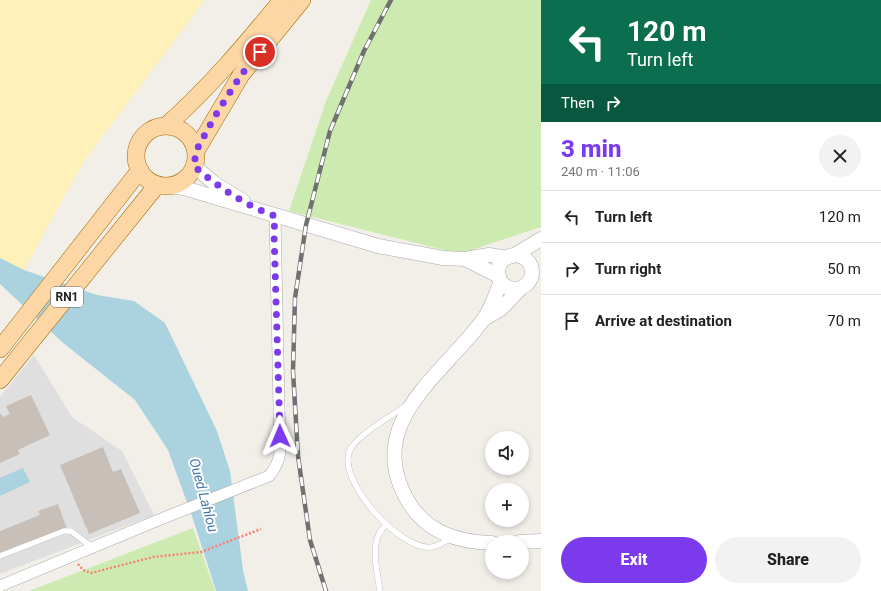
<!DOCTYPE html>
<meta charset="utf-8">
<style>
:root{--surface:#fff;--page:#f2f2f2;--text:#222;--muted:#767676;--line:#e0e0e0;--accent:#7c3aed}
body{margin:0;font-family:Roboto,sans-serif;background:var(--page);color:var(--text);height:100vh;display:flex;flex-direction:column;font-size:15px;white-space:nowrap}
*{box-sizing:border-box;margin:0}
p{font-size:13px;color:var(--muted)}
.icon{flex:none;width:22px;height:22px;fill:none;stroke:currentColor;stroke-width:2;stroke-linecap:round;stroke-linejoin:round}
.map{position:relative;flex:1;overflow:hidden}
.panel{display:flex;flex-direction:column;background:var(--surface);width:340px}
.panel>*{flex:none}
.banner{background:#0b6e4f;color:#fff;overflow:hidden}
.fabs{position:absolute;left:485px;top:431px;display:grid;gap:8px}
.fabs a{display:grid;place-items:center;width:44px;height:44px;border-radius:50%;background:var(--surface);box-shadow:0 2px 6px #0003;font-size:20px}
.pin{position:absolute;display:grid;place-items:center;width:34px;height:34px;color:#fff;margin:-17px;border:2px solid #fff;border-radius:50%;box-shadow:0 1px 4px #0007}
.me{position:absolute;width:44px;margin:-22px;rotate:359deg;stroke-linejoin:round;filter:drop-shadow(0 0 3px #0008)}
.turn{display:flex;align-items:center;gap:14px;height:84px;padding:0 20px;font-size:18px}
.turn .icon{width:52px;height:52px;stroke-width:2.5}
.turn b{display:block;font-size:28px;line-height:34px}
.then{display:flex;align-items:center;height:38px;padding:0 20px;background:#0003;gap:8px;font-size:15px}
.round{display:grid;place-items:center;flex:none;width:42px;height:42px;border-radius:21px;background:var(--page)}
.head{display:flex;align-items:center;justify-content:space-between;height:68px;padding:0 20px}
h1{font-size:24px;font-weight:800;line-height:30px;color:var(--accent)}
.primary-button{display:flex;gap:8px;margin-top:auto;padding:8px 20px}
.primary-button a{flex:1;height:46px;border-radius:24px;background:var(--accent);color:#fff;font-size:16px;font-weight:800;line-height:46px;text-align:center}
.primary-button a+a{background:var(--page);color:var(--text)}
ul{padding:0;list-style:none}
li{display:flex;align-items:center;gap:12px;height:52px;padding:0 20px;border-top:1px solid var(--line)}
li div{flex:1}
li b{display:block;font-size:15px}
li em{font-style:normal}
main{display:flex;flex:1;min-height:0}
.map>svg:first-child{display:block}
.residential{fill:#e0dfdf}
.grass{fill:#cdebb0}
.sand{fill:#fff1ba}
.water{fill:#aad3df}
.building{fill:#c7bfb8}
.lines{fill:none;stroke-linecap:round;stroke-linejoin:round}
.service-casing{stroke:#a9a9a9;stroke-width:6}
.minor-casing{stroke:#a9a9a9;stroke-width:12}
.tertiary-casing{stroke:#a9a9a9;stroke-width:15}
.primary-casing{stroke:#a06b00;stroke-width:18}
.path{stroke:#fa8072;stroke-width:2.5;stroke-dasharray:2 2;stroke-linecap:butt}
.service{stroke:#fff;stroke-width:5.5}
.minor{stroke:#fff;stroke-width:11}
.tertiary{stroke:#fff;stroke-width:14}
.primary{stroke:#fcd6a4;stroke-width:17}
.rail-casing{stroke:#707070;stroke-width:4.5}
.rail{stroke:#fff;stroke-width:3;stroke-dasharray:9;stroke-linecap:butt}
.route{stroke:#7c3aed;stroke-width:7;stroke-dasharray:0 12.6}
.labels{text-anchor:middle;dominant-baseline:central;stroke-width:4;stroke-linejoin:round;paint-order:stroke}
.shield{fill:#fff;stroke:#646464;stroke-width:1}
.shield-label{font-size:12px;font-weight:bold;fill:#222}
.water-label{font-size:14px;font-style:italic;fill:#4a7aab;stroke:#fff}
</style>
<main>
<div class="map">
<svg width="541" height="591" viewBox="0 0 541 591">
<rect width="100%" height="100%" fill="#f2efe9"/>
<path class="residential" d="M34,355L72,417L122,451L154,515L0,574V397Z"/>
<path class="grass" d="M371,0H541V227L460,254L289,211L326,101Z
M193,528L215,591H29Z"/>
<path class="sand" d="M0,0H205L83,163L24,270L0,258Z"/>
<path class="water" d="M0,258L24,270L97,295L134,301L165,323L217,431L230,471L243,570L248,591H216L192,516L168,450L135,400L62,342L0,284Z
M23,468L30,482L0,496V478Z"/>
<path class="building" d="M31,395L50,435L18,450L20,454L0,463V413L3,417L10,414L6,406Z
M103,447L113,472L121,469L140,513L89,534L60,465Z
M58,504L67,529L24,547L22,544L0,553V531L40,515L38,511Z"/>
<g class="lines">
<defs>
<path id="service" d="M407,405C390,417 362,432 351,448C333,478 401,552 432,547C439,546 445,541 451,538
M0,556L64,531H71L92,547
M380,591C377,570 368,540 386,525"/>
<path id="minor" d="M0,586L156,521L269,476C275,469 279,462 280,452L275,216"/>
<path id="tertiary" d="M194,166L214,183L243,201
M165,186L184,188L378,246L443,258L465,259L489,255L507,258
M498 272a17 17 0 1 1 34 0a17 17 0 1 1-34 0Z
M513,256L541,239
M465,259L499,276
M484,319L501,309L520,289
M519,542L541,541
M492,543C458,542 428,533 409,503C361,424 442,376 483,320C491,309 496,294 501,281"/>
<path id="primary" d="M166,126C209,88 246,44 282,0
M136 156a30 30 0 1 1 60 0a30 30 0 1 1-60 0Z
M196,151L241,75L302,0
M0,349L140,170
M0,380L157,185"/>
</defs>
<use href="#service" class="service-casing"/>
<use href="#minor" class="minor-casing"/>
<use href="#tertiary" class="tertiary-casing"/>
<use href="#primary" class="primary-casing"/>
<path class="path" d="M78,564L83,570L91,573L153,557L201,552L261,529"/>
<use href="#service" class="service"/>
<use href="#minor" class="minor"/>
<use href="#tertiary" class="tertiary"/>
<use href="#primary" class="primary"/>
<defs>
<path id="rail" d="M326,591L310,540L298,456L293,371L295,298L306,225L330,131L364,51L391,0"/>
</defs>
<use href="#rail" class="rail-casing"/>
<use href="#rail" class="rail"/>
</g>
<g class="lines">
<path class="route" d="M260,52L241,75L215,116L196,151L194,166C218,187 245,205 275,216L274,233L280,436"/>
</g>
<g class="labels">
<rect class="shield" x="51" y="287" width="32" height="20" rx="3"/>
<g class="shield-label">
<text x="67" y="297">RN1</text>
</g>
<g class="water-label">
<text transform="translate(204 495) rotate(75)">Oued Lahlou</text>
</g>
</g>
</svg>
<div class="fabs">
<a><svg class="icon" aria-label="sound" viewBox="0 0 24 24"><path d="M4 9h4l5-4v14l-5-4H4zM17 9q2 3 0 6"/></svg></a>
<a>+</a>
<a>−</a>
</div>
<div class="pin" style="left:260px;top:52px;background:#d93025"><svg class="icon" aria-label="arrive" viewBox="0 0 24 24"><path d="M6 21V4h12l-3 4 3 4H6"/></svg></div>
<svg class="me" style="left:280px;top:436px" viewBox="-20 -20 40 40"><path d="M0-17L14 15 0 8-14 15z" fill="#7c3aed" stroke="#fff" stroke-width="4"/></svg>
</div>
<section class="panel">
<div class="banner">
<div class="turn"><svg class="icon" aria-label="left" viewBox="0 0 24 24"><path d="M17 20v-9H6M10 6l-5 5 5 5"/></svg><div><b>120 m</b>Turn left</div></div>
<div class="then">Then<svg class="icon" aria-label="right" viewBox="0 0 24 24"><path d="M7 20v-9h11M14 6l5 5-5 5"/></svg></div>
</div>
<div class="head"><div><h1>3 min</h1><p>240 m · 11:06</p></div><a class="round"><svg class="icon" aria-label="close" viewBox="0 0 24 24"><path d="M6 6l12 12M18 6L6 18"/></svg></a></div>
<ul>
<li><svg class="icon" aria-label="left" viewBox="0 0 24 24"><path d="M17 20v-9H6M10 6l-5 5 5 5"/></svg><div><b>Turn left</b></div><em>120 m</em></li>
<li><svg class="icon" aria-label="right" viewBox="0 0 24 24"><path d="M7 20v-9h11M14 6l5 5-5 5"/></svg><div><b>Turn right</b></div><em>50 m</em></li>
<li><svg class="icon" aria-label="arrive" viewBox="0 0 24 24"><path d="M6 21V4h12l-3 4 3 4H6"/></svg><div><b>Arrive at destination</b></div><em>70 m</em></li>
</ul>
<div class="primary-button"><a>Exit</a><a>Share</a></div>
</section>
</main>
